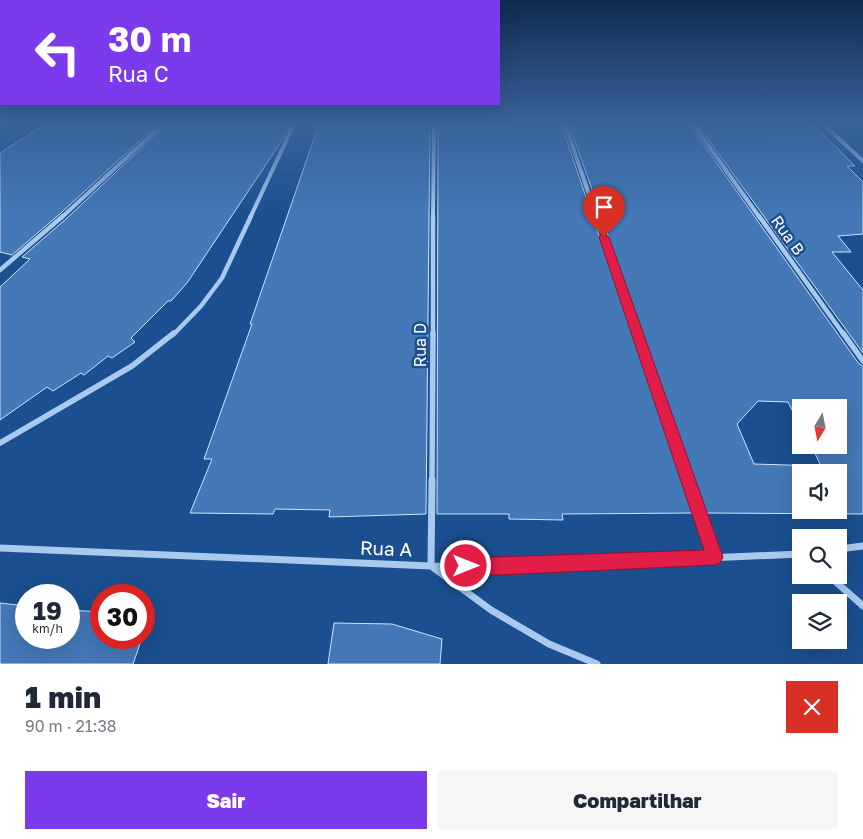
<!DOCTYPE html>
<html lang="pt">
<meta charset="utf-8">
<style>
:root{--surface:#fff;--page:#f6f6f7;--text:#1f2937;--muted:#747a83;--accent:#7c3aed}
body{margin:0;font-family:"Golos Text",sans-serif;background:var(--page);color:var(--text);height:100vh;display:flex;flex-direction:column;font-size:19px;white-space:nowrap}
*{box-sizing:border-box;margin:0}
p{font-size:16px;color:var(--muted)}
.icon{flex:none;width:28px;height:28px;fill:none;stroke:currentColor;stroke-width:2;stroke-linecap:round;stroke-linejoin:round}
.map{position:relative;height:664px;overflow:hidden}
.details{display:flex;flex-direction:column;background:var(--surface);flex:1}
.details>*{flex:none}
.top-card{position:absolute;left:0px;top:0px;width:500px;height:105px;box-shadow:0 5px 20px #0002;background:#7c3aed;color:#fff;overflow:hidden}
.needle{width:32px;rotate:190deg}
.buttons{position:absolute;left:792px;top:399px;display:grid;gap:10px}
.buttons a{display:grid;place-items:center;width:55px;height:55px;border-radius:0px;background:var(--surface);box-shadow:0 5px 20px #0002;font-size:25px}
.speed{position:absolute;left:15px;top:584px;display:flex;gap:10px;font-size:25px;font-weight:700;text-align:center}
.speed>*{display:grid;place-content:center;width:65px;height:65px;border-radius:50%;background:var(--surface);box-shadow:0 5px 20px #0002;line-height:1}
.speed small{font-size:12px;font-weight:400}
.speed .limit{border:8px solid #d22;background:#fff;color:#111}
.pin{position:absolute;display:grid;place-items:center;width:42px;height:42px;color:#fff;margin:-51px -21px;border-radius:50% 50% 50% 0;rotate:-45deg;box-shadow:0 0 5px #0007}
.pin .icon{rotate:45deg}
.me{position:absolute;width:55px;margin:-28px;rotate:90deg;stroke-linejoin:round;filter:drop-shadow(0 0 4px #0008)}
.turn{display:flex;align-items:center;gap:18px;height:105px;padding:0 25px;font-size:22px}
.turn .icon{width:65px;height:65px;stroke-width:2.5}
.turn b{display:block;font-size:35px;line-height:42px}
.round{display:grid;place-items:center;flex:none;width:52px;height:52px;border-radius:0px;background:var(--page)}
.head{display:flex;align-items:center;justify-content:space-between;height:85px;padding:0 25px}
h1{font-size:30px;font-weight:800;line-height:38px}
.cta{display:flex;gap:10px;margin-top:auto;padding:10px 25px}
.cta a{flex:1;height:58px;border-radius:0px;background:var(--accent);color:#fff;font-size:20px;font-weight:800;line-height:58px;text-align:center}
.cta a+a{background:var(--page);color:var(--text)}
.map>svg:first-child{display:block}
.building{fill:#4478b7;stroke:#cfe3fa;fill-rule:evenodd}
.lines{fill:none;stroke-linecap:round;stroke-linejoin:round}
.minor-far3{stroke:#a9c9ee;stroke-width:4}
.minor-far2{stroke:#a9c9ee;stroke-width:4.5}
.minor-far1{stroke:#a9c9ee;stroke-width:5.5}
.minor{stroke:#a9c9ee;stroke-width:7}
.route{fill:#e11d48;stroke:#92132f}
.labels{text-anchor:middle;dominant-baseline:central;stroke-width:5;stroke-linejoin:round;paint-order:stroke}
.street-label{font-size:16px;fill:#fff;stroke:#1b4f8f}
.near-street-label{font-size:19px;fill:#fff;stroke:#1b4f8f}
</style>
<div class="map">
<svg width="863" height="664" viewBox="0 0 863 664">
<rect width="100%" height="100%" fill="#1b4f8f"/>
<path class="building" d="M46,124H158L62,212L12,255L0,252V153Z
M167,124H290L283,139L187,283L171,301H168L131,338L135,342L112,358L108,356L84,375L81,373L53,391L47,387L0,420V287L30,259L22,257L66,219Z
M319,124H430L426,514L329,517L330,510L275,509L273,514L190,513L212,459H204L252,324H250Z
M438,124H561L694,513L562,514L563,520L509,519V514H437Z
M569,124H689L859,364L863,366V514L705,513ZM758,401L788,402L801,427V408H839V445H811L821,466L754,464L737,424ZM801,472H839V510H801Z
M697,124H813L855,166H847L863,182V234L838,236L851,252H832L863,290V353Z
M0,603L26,606V638H69V610L101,612V638H142L133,664H0Z
M334,623L392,624L442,639L440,664H328Z"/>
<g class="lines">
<path class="minor-far3" d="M565,124L597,218
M693,124L760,218
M823,124L863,161
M61,218L163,124
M250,218L294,124
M433,218L434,124"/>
<path class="minor-far2" d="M597,216L638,335
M759,216L844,335
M0,270L63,216
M173,335L201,306L222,278L251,216
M433,335V216"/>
<path class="minor-far1" d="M638,333L689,481
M843,333L863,361
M0,443L132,366L174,333
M432,481L433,333"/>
<path class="minor" d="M432,480L431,566L491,610L549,644L597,664
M688,480L715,557
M0,548L431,566L501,567L801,554
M839,549L863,546
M828,575L863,606"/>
</g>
<linearGradient id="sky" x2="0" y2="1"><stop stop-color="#0f2b4f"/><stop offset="0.57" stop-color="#39639b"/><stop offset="1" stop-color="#39639b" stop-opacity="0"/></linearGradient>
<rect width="863" height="216" fill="url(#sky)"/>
<path class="route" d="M601,234H604L609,237L723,557L720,563L715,565L501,575L466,574L460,572L458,566L460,561L466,558L704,550L599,237Z"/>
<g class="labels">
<g class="street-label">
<text transform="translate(788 235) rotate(54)">Rua B</text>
<text transform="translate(420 345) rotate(-90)">Rua D</text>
</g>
<g class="near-street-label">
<text transform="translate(386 548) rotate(2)">Rua A</text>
</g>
</g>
</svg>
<div class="buttons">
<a><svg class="needle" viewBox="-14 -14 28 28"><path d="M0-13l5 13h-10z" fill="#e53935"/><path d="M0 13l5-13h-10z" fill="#747a83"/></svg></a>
<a><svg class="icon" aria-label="sound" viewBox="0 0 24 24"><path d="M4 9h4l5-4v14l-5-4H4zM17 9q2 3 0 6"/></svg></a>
<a><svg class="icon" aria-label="search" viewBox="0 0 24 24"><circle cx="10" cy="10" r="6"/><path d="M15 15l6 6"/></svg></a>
<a><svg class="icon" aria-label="layers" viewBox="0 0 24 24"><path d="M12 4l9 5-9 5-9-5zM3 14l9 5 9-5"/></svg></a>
</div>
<div class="speed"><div>19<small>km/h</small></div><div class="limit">30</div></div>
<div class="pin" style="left:604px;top:237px;background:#d93025"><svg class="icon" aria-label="arrive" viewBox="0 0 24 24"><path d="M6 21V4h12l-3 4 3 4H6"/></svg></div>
<svg class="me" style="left:466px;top:566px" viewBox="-20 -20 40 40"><circle r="17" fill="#e11d48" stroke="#fff" stroke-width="3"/><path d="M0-11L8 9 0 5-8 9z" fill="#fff"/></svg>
<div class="top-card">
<div class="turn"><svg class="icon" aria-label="left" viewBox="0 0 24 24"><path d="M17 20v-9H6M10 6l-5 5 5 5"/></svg><div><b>30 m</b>Rua C</div></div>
</div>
</div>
<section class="details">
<div class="head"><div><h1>1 min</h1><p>90 m · 21:38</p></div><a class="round" style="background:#d93025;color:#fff"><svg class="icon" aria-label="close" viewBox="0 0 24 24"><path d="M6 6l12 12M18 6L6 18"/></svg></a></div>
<div class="cta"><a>Sair</a><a>Compartilhar</a></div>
</section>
